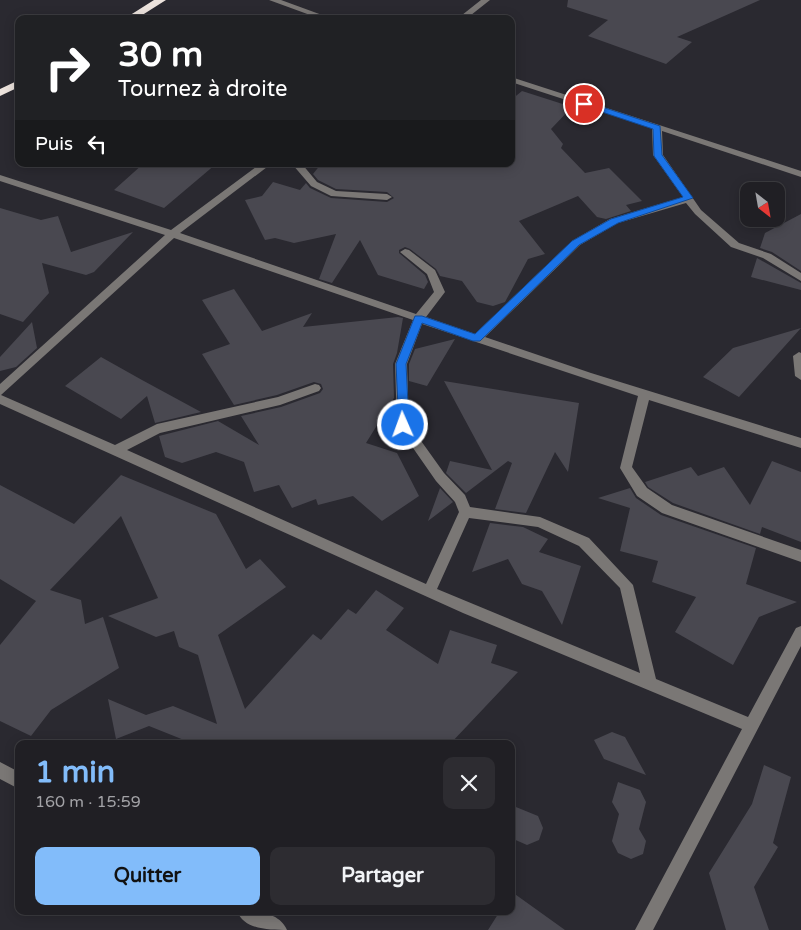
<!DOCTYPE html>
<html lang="fr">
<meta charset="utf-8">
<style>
:root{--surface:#201f24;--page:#2d2c31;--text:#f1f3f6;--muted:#a2a2a6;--line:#3d3d41;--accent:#82bcfa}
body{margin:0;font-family:"Varela Round",sans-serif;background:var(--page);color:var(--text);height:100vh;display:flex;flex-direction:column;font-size:19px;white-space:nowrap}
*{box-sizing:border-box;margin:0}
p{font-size:16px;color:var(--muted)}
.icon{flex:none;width:28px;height:28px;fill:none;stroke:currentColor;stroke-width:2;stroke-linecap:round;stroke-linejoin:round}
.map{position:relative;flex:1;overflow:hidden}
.details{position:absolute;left:15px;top:740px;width:500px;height:175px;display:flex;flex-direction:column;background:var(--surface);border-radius:10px;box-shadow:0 2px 12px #0003,0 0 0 1px var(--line)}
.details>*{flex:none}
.guide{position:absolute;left:15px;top:15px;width:500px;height:152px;border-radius:10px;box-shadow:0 2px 12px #0003,0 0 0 1px var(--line);background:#202124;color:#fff;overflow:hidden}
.needle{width:32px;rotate:149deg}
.tools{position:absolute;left:740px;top:182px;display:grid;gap:10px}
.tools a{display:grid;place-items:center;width:45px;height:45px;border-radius:10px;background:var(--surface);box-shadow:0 2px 12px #0003,0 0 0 1px var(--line);font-size:25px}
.pin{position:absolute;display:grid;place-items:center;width:42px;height:42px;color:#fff;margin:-21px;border:2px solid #fff;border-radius:50%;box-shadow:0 1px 5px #0007}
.me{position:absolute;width:55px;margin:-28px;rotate:358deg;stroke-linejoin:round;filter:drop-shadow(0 0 4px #0008)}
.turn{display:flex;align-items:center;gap:18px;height:105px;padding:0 20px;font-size:22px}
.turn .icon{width:65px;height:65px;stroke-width:2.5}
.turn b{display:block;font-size:35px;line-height:42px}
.then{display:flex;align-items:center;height:48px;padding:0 20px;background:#0003;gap:10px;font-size:19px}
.round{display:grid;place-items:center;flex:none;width:52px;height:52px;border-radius:10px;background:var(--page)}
.summary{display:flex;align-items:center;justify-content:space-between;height:85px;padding:0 20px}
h1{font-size:30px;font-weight:700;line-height:38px;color:var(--accent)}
.action{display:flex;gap:10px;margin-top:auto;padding:10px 20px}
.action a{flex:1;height:58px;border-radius:10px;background:var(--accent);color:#111;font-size:20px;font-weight:700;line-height:58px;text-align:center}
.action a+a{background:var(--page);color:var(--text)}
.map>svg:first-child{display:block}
.building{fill:#494850}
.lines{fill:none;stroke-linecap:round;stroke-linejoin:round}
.minor{fill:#7a7775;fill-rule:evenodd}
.highway{fill:#ece3dd;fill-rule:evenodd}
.route{fill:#1a73e8;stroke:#114b97}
</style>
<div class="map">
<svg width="801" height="930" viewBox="0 0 801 930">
<rect width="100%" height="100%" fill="#2a2930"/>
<path class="building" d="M568,0H760L677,37L692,42L666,64L588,36L608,20L567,7Z
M522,91L572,107L551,129L563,144L561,148L585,173L609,168L642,201L626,205L631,211L606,219L597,217L578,196L519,221L545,254L528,259L505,302L493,306L477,302L462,281L440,276L436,269L410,249L405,247L399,250V253L425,275L428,282L424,289L378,275L360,240L332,283L319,279L336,234L294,243L275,238L265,240L245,200L262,196L273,182L300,190L306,183L310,188L331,198L387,202L394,198L387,192L336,189L318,180L313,174L321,164H511V100Z
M143,164H216L164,208L114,190Z
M0,208L41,220L58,216L71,252L133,232L94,272L86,275L42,263L49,293L23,322L0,314Z
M801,214V271L772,252L760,248L765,233Z
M757,258L801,283V290L751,277Z
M234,289L262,331L312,313L303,327L398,317L403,318L397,353L393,364L394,398L366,443L397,453L419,496L382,521L353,496L318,505L316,499L292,508L279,485L254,492L244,462L216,452L182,463L165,457L159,436L218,421L259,445L241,416L281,407L320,393L323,389L321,384L314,382L277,395L234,405L202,354L230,344L202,300Z
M32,322L37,348L16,367L0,371V357Z
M801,328L739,397L703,377L733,348Z
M455,339L427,386L409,381V364L415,349Z
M101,357L142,380L201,412L155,423L147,396L121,419L65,386Z
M444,381L579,403L568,472L555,452L526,513L495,509L512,463L508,461L466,493L446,473L450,461L492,470Z
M772,461L801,472V542L762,527L760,534L673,503L648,487L645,482L691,467L698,476L724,467L750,505Z
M121,475L216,514L246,569L260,559L286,587L218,635L245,709L313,634L321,640L348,609L356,614L376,590L404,608L386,630L438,664L450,630L497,645L491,663L518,672L450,744H194L149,726L116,739L108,699L146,715L173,706L217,724L198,655L179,647L174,631L156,637L108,616L158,598L121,516L50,590L81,600L85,624L103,617L119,668L51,710L31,736L0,721V645L36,601L0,579V485L74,524Z
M440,488L453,502L428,521Z
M630,488L636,498L661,515L756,548L746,584L797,602L759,617L733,665L675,632L696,597L652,582L658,561L620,551L630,508L598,498Z
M490,523L523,527L548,539L539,552L581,566L562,625L542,591L522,584L508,559L472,572Z
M612,732L625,737L646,775L604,759L594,740Z
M764,765L791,777L773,843L778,847L754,887L769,930H726L709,873L752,804Z
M618,782L640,790L646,802L639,829L646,841L643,854L631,859L618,853L612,841L619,814L612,802Z
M511,805L538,816L543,828L539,840L527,845L511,838Z
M512,892L565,930H488L500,911H511Z"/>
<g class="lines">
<path class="minor" d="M269,0H281L333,19H321Z
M481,0H490L466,19H457Z
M511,77L801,171V177L662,131L663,155L701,210L739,243L771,254L801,273V281L763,258L731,247L695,214L686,203L618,223L580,245L485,337L591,373L801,438V448L649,400L632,467L647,488L672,505L801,550V562L662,513L637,496L620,468L638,396L422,324L407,364L409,424L444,473L465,495L470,507L540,517L589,538L633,585L656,679L748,717L796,628L801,626V646L653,930H635L742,729L463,613L0,404V384L165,235L0,181V175L171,230L260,164H271L180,233L416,314L434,292L427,274L400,252L405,249L409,250L435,270L445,292L426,317L475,334L572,241L610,219L683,197L653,155L652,128L511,82ZM174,238L413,320L395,364L397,425L436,481L455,502L459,512L426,584L127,450L160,433L280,405L319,391L321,388L319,385L315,384L278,397L157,424L115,445L1,395ZM469,518L538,527L579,546L620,588L640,673L437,589Z
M292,164H302L317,182L336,191L387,194L392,197L387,200L331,196L311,186Z
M799,352L801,353V380L795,376L793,356Z
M0,762L19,772V789L0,779Z
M237,911C254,911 279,911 287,930C270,930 244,930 237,911Z"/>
<path class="highway" d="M154,0H166L136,19H124Z
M19,80V87L0,96V89Z"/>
</g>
<path class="route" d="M581,102H587L660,126L662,155L693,198L618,223L579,245L480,341H473L422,323L406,364L409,425L403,429L399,428L396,364L415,316H422L475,334L572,241L611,219L683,197L654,156L653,129L581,105Z"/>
</svg>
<div class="tools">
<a><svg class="needle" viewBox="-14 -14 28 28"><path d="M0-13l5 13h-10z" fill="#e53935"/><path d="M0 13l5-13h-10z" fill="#a2a2a6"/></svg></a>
</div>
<div class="pin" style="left:584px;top:104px;background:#d93025"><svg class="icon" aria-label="arrive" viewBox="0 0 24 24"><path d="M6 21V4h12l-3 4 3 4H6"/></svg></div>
<svg class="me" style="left:403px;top:425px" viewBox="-20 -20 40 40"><circle r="17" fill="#1a73e8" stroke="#fff" stroke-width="3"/><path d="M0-11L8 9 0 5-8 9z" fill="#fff"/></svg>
<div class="guide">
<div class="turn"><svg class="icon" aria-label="right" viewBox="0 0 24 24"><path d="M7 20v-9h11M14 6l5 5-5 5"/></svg><div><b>30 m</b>Tournez à droite</div></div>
<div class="then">Puis<svg class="icon" aria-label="left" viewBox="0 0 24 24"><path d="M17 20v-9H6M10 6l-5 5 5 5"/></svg></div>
</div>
<section class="details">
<div class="summary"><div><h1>1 min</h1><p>160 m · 15:59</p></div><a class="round"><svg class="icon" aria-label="close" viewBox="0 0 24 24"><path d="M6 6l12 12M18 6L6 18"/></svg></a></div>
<div class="action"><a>Quitter</a><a>Partager</a></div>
</section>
</div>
